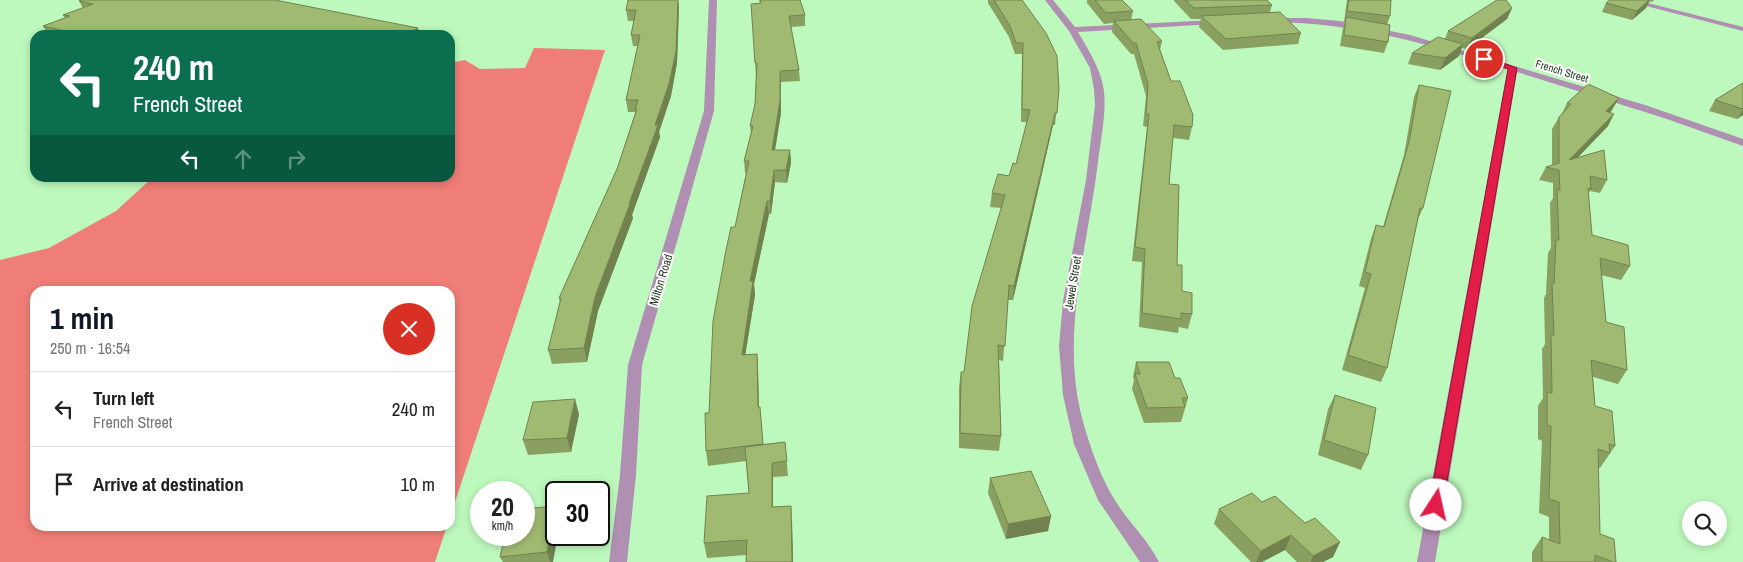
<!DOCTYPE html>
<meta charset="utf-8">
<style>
:root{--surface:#fff;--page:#f6f6f6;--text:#222;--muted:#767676;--line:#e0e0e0;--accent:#111827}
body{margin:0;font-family:"Archivo Narrow",sans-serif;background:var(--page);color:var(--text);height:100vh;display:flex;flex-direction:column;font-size:19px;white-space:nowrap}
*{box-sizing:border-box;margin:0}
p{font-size:16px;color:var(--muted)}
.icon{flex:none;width:28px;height:28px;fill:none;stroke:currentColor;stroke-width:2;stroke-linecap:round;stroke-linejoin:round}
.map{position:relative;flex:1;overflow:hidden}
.details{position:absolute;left:30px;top:286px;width:425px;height:245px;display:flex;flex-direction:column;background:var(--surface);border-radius:15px;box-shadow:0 2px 8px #0003}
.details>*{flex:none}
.top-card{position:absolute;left:30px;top:30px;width:425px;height:152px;border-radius:15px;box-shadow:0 2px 8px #0003;background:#0b6e4f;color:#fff;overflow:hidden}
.controls{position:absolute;left:1682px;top:501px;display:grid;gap:10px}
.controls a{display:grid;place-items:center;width:45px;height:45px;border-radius:50%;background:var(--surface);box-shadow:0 2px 8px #0003;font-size:25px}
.speed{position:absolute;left:470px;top:481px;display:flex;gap:10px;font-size:25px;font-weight:700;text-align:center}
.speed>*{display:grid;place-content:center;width:65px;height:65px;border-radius:50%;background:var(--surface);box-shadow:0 2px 8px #0003;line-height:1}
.speed small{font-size:12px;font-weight:400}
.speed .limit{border:2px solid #111;border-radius:8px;background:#fff;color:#111}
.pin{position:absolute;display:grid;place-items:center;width:42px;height:42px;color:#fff;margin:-21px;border:2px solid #fff;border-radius:50%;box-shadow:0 1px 5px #0007}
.me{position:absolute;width:55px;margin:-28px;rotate:10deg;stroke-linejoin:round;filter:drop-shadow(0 0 4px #0008)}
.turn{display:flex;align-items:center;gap:18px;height:105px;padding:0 20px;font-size:22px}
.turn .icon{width:65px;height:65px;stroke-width:2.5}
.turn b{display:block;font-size:35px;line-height:42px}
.lanes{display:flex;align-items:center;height:48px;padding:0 20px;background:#0003;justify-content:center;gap:25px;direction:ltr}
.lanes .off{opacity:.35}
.round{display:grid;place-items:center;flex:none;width:52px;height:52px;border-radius:26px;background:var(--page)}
.summary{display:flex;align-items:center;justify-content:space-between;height:85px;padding:0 20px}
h1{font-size:30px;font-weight:700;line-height:38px;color:var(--accent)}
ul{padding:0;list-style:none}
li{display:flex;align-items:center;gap:15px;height:75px;padding:0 20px;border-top:1px solid var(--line)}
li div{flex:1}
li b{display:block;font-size:19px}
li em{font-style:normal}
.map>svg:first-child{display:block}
.forest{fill:#ef7e78}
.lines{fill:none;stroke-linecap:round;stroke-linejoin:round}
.minor{fill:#af8fb2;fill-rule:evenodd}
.wall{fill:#8aa061}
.shaded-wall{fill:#71824f}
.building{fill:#a1ba71;stroke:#71824f}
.route{fill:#e11d48;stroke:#92132f}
.labels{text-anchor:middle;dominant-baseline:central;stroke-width:4;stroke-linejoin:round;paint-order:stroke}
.far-street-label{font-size:11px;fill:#253d25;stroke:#fff}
.street-label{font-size:12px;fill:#253d25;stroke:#fff}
</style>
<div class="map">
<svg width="1743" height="562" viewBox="0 0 1743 562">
<rect width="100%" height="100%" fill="#bdf9bc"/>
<path class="forest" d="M534,48L605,50L450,517V291H35V526H447L435,562H0V260L49,248L116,211L152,178H450V63L465,60L480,69L525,68Z"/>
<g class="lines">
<path class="minor" d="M709,0H717L714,111L642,365L636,475L627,562H609L620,475L628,365L704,111Z
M1045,0H1053L1075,27L1215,20L1219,22L1215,24L1078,32C1089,51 1101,69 1104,91C1106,112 1102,134 1099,154C1090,235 1065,313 1077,394C1082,425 1097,470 1113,497C1126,520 1147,538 1159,562H1140L1098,500L1074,444L1063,395L1059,346L1063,301L1086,180L1095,105L1094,89L1090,68L1069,31Z
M1623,0H1636L1743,27V31Z
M1269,18H1306L1340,21L1410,35L1645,105L1743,139V146L1664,118L1517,72L1435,562H1417L1508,69C1429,44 1356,23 1272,22L1268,20Z"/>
</g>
<path class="wall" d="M759,0H800L805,15V26L791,27L799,70L800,81L781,82V113L775,150H790L791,163L787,183L775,182L771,214H769L754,284L755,295L745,355L757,354L758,368L759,407L763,444L785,442L788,476L773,477V507L792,521L793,562H746V555L707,558L704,543L749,493L746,461L708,466L706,451L709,413L735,227L746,173H745L744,161L751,134L750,126L755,104L756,75L755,63L760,3Z
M988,0H1022L1059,89L1055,125H1053L1013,300H1008L1003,361L999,360L1001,436L999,451L959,448V387L961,372H964L1001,208L990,207L992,193L1009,176L1016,164L1027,122H1021L1022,54H1015L1009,37L988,3Z
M1087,0H1122L1133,11L1131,20L1162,41L1160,50L1171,81L1192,127L1189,140L1173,138L1169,184L1177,265L1182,291L1192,314L1188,329L1179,327L1178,333L1139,327L1142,262L1132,261L1147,127L1143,126L1146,96L1134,54H1131L1112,32L1113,23L1104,24L1087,3Z
M1174,0H1267L1272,5L1270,12L1301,33L1298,44L1223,50L1199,27L1201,19H1191L1174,1Z
M1347,0H1391L1390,16L1387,25L1388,42L1384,53L1340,46L1343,28L1345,22H1344Z
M1610,0H1654L1652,2L1649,1L1646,8L1632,20L1602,12L1606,3Z
M79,1L420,35H48L43,26L65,18L63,15L83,8Z
M679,5L677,63L671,96L659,132L660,137L632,215L633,218L598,311L587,362L552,364L548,350L560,303L559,298L617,169L635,113V112H628L626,100L638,46H633L631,35L634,21H628L626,10Z
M1512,8L1507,19L1467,49L1462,48L1459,56L1440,70L1408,64L1412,53L1445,39L1448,31Z
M1743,83V115L1737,119L1709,111L1715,100Z
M1419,85L1423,208L1418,219L1387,368L1381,382L1342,370L1365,288L1359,286L1371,239L1376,225L1383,227L1404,155L1414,97Z
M1567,103L1612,110L1610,113L1608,126L1577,158L1607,180L1600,193L1590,191L1588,194L1592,235L1630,266L1621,280L1601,275L1606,322L1627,370L1618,384L1593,377L1595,406L1615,446L1600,468L1598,467L1600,534L1616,562H1532V552L1542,537L1549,540V517L1539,513L1542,441L1538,439V406L1543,398L1542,349L1545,344L1544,298L1546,294L1548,253L1551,248L1550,203L1553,198V183L1539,180L1546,167L1552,165V129L1559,117L1562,114Z
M1136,362L1175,378L1188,398L1181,422L1144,423L1132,389L1134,380L1133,377Z
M1335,395L1368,455L1361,470L1318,455L1328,409Z
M579,414L571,452L528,455L523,440Z
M990,478L1051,516L1048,531L1006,539L988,493Z
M1262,502L1305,523L1340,542L1333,557L1323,562H1297L1285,550L1262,562H1251L1214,524L1219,509Z
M524,509L553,562H503L500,557Z"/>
<path class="shaded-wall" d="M678,0L679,5L678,37L677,63L671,96L659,132L660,137L632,215L633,218L598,311L587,362L584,348L595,297L629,204L655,125Z
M1649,0H1650L1646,8L1632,20L1637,11Z
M1512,8L1507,19L1467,49L1472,38Z
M418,28L420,35H405Z
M272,31L274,35H263Z
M1463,44L1459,56L1440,70L1445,58Z
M780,71L781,113L773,162L772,150Z
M1619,98L1612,110L1599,124L1606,111Z
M1743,110V115L1737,119Z
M1055,113L1053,125L1013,300L1014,286Z
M1614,114L1608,126L1563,173L1569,160Z
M790,150L791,163L787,183L786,170Z
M774,170L775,182L771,214L770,201Z
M767,201L769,214L754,284L755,295L743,369L742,355L750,281Z
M757,354L758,368L759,422L758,407Z
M575,399L579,414L571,452L567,438Z
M772,463L773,477V522L772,507Z
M555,506L556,509V535H558L553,562H550L547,552Z
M791,506L792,521L793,562H792Z
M1051,516L1048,531L1006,539L1008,524Z
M1291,535L1285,550L1262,562H1256L1261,551Z
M1340,542L1333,557L1323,562H1311L1313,556Z"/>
<path class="building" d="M82,0H275L418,28L405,35H292L272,31L263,35H82L43,26L70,16L63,15L93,4L79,1Z
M628,0H678L676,51L669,84L655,125H658L629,204H630L595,297L584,348L548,350L561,298H559L617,169L637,109H635L638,100H626L640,35H631L636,10H626Z
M760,0H800L805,15L789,16L799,70L780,71V101L772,150H790L786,170H774L770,201H767L750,281H753L742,355L757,354L758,407H760L763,444L706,451L705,413H709L713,321L726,250L731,227H735L749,161H744L753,126H750L755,104L757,63H755L751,4L761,3Z
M994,0H1022L1046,33L1057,56L1059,89L1057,113H1055L1014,286L1009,285L1005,346L998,345L1001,436L960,433L961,372H964L972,306L1005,195L992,193L998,174L1009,176L1013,163L1016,164L1030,110L1022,109L1023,43H1016L1010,26Z
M1095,0H1122L1133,11L1106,13Z
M1185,0H1267L1272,5L1194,8Z
M1349,0H1391L1390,16L1347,11Z
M1497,0H1506L1512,8L1472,38L1448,31Z
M1610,0H1649L1637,11L1606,3Z
M1280,12L1301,33L1226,39L1201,16Z
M1346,17L1390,25L1388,42L1344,35Z
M1141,19L1162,41L1157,42L1171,81H1180L1193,115L1192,127L1174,125L1169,184L1179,185L1177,265H1182V291L1192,293V314L1181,313V319L1142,313L1145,249L1135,247L1149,114H1146L1148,84L1136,43H1133L1114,21Z
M1438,37L1463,44L1445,58L1412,53Z
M1743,83V109L1715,100Z
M1588,84L1619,98L1606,111L1614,114L1569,160L1604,150L1607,180L1590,176L1591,189L1588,188L1592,235L1628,245L1630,266L1600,258L1606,322L1624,327L1627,370L1591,360L1595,406L1612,411L1615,446L1609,444L1610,453L1598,449L1600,534L1614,539L1616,562H1613L1595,555V562H1542V537L1560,544L1559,502L1549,499L1551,426L1547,425V392L1552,393L1551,335H1554L1552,284H1554L1556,240H1559L1557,190H1560L1559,170L1546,167L1559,163V117L1571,104L1567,103Z
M1419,85L1451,91L1423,208H1420L1387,368L1348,355L1371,274L1365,272L1376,225L1384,227L1409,142Z
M1136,362H1169L1175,378H1180L1188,398H1182L1185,407L1147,408L1135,374H1140Z
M1335,395L1376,408L1368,455L1324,440Z
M575,399L567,438L523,440L533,402Z
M785,442L787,461L772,463V507L791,506L792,562H746L747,540L704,543L707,496L749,493L745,447Z
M1031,471L1051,516L1008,524L990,478Z
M1252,493L1262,502L1275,496L1305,523L1315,518L1340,542L1313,556L1291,535L1261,551L1219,509Z
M555,506L547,552L500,557L505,535H524V509Z"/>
<path class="route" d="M1482,57H1487L1517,68L1443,505L1441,509L1436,511L1431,509L1429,505L1508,69L1482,61Z"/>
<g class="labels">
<g class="far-street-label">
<text transform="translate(1562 71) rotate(17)">French Street</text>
</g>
<g class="street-label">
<text transform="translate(661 280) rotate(-73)">Milton Road</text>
<text transform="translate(1073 283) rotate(-81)">Jewel Street</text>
</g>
</g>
</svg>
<div class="controls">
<a><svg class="icon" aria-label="search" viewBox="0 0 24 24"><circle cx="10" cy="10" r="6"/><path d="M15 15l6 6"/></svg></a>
</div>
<div class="speed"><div>20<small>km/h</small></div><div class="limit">30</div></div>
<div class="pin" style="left:1484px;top:59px;background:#d93025"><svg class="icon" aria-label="arrive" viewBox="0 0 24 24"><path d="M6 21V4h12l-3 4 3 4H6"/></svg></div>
<svg class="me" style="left:1436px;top:505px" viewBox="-20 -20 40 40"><circle r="19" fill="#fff"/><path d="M0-13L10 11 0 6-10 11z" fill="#e11d48"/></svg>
<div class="top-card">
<div class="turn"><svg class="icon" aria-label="left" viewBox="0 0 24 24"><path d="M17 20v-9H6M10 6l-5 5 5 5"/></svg><div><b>240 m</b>French Street</div></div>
<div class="lanes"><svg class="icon" aria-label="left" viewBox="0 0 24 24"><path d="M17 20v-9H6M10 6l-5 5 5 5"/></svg><svg class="icon off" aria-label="ahead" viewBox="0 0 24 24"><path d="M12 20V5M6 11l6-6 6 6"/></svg><svg class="icon off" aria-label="right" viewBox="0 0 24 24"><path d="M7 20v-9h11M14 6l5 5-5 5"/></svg></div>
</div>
<section class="details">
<div class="summary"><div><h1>1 min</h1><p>250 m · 16:54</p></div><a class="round" style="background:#d93025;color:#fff"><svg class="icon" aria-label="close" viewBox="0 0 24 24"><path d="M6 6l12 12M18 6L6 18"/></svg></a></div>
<ul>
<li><svg class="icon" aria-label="left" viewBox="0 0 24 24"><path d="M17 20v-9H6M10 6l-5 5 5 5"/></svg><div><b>Turn left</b><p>French Street</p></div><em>240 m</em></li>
<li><svg class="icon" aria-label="arrive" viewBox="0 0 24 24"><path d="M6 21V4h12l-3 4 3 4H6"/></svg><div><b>Arrive at destination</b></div><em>10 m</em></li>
</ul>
</section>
</div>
